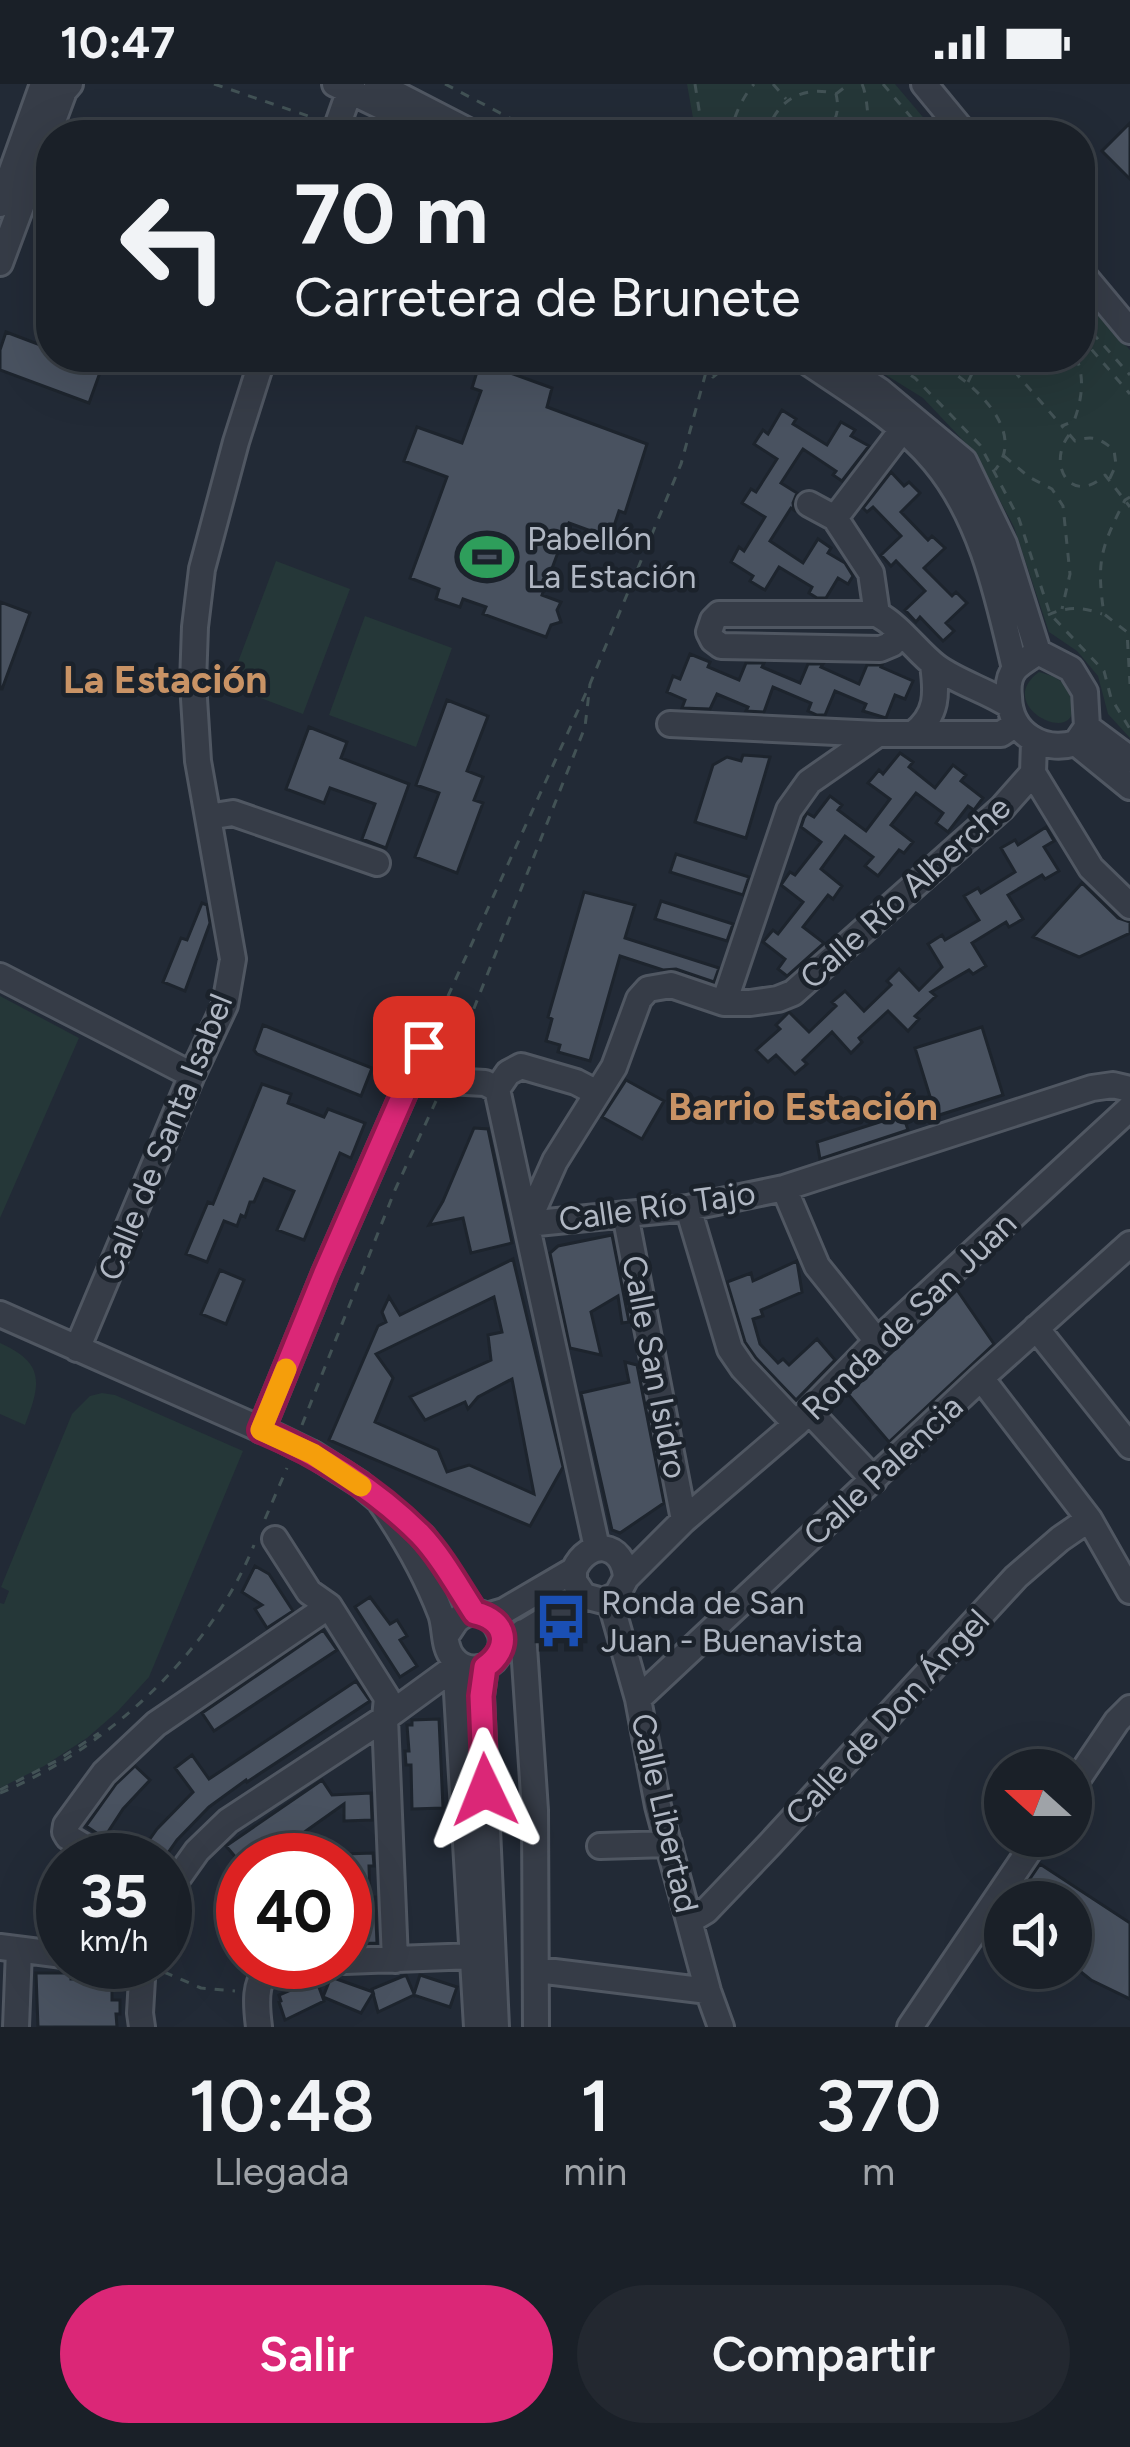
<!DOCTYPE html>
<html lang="es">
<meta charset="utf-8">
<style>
:root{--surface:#1a2028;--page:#232830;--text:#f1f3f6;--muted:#9fa3a8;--line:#383e45;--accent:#db2777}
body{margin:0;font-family:Figtree,sans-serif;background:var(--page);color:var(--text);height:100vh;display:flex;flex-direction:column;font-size:45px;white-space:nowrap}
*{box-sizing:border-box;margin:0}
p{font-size:39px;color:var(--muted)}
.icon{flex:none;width:66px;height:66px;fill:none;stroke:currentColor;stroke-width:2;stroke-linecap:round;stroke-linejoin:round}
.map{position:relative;height:1943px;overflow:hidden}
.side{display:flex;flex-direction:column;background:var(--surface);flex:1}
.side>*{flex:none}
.guide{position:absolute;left:36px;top:36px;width:1059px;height:252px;border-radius:48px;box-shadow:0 12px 48px #0002,0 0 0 3px var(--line);background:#1a2028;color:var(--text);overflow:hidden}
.needle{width:78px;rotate:291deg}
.controls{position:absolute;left:984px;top:1665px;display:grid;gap:24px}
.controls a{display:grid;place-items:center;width:108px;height:108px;border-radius:50%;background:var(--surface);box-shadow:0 12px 48px #0002,0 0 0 3px var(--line);font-size:60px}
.speed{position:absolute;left:36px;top:1749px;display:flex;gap:24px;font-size:60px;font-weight:700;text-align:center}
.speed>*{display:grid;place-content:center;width:156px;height:156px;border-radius:50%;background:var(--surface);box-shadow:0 12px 48px #0002,0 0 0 3px var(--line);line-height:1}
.speed small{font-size:30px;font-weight:400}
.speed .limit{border:18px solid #d22;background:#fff;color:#111}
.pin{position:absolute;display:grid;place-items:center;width:102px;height:102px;color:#fff;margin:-51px;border-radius:24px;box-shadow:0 6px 18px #0006}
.me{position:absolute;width:132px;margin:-66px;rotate:358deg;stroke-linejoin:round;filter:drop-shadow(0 0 9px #0008)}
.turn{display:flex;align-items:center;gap:42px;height:252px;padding:0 60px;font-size:54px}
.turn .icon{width:156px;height:156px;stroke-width:2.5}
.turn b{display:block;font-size:84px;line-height:102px}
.eta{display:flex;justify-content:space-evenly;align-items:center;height:204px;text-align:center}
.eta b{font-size:72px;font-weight:600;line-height:84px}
.primary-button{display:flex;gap:24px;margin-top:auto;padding:24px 60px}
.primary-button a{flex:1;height:138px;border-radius:72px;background:var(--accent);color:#fff;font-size:48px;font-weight:600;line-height:138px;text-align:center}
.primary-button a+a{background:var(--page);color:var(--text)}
.status{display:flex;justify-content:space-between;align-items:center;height:84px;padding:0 60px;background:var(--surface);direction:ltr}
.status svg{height:33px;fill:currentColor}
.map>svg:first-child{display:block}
.green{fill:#253738}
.building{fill:#495260;stroke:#1d242d;stroke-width:3;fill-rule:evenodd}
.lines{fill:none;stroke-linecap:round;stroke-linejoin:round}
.minor-casing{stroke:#505762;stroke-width:30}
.path{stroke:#425255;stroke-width:3;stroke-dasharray:9 9;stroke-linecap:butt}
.minor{stroke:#363c47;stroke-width:24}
.minor-bridge-casing{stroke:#505762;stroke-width:30;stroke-linecap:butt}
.minor-bridge{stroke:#363c47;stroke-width:24}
.route-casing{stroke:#8e194d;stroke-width:30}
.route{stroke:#db2777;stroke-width:21}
.slow{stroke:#f59e0b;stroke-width:21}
.labels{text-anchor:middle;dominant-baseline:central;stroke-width:9;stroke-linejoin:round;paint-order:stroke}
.poi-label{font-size:33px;fill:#b0b7c3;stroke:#1b222b;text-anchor:start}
.street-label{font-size:33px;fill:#b0b7c3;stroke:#1b222b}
.quarter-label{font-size:39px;font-weight:bold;fill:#c99365;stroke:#1b222b}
</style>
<div class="status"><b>10:47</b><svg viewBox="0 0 49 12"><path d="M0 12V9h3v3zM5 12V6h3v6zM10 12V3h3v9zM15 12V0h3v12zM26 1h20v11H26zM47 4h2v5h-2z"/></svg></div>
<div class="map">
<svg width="1130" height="1943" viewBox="0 0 1130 1943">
<rect width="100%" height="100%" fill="#222a36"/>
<path class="green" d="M687,0H895L938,51H696Z
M1080,212L1130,266V654L1108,630L1098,592L1077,567L1049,548L1014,443L974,368L923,314L857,273H1080Z
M276,477L350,505L303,630L229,602Z
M365,532L452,564L416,663L329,631Z
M1039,588C1053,592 1064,595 1069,609C1093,670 988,625 1039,588Z
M0,912L79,954L0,1134Z
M0,1259C45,1279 41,1299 25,1341L0,1330Z
M102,1309L115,1311L243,1367L149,1593L118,1627L87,1654L44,1682L0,1704V1519L4,1520L9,1507L1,1503L72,1330L90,1312Z"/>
<path class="building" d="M1130,39V95L1102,67Z
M6,248L51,265V273H74L102,283L89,319L0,286V266Z
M480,278L552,304L547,323L647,360L625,429L619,427L610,454L569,439L542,511L561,518L557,526L561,538L551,541L546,553L483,530L486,523L463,515L460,523L436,515L439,505L410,494L447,393L404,377L417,343L462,359L481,307L472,304Z
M782,326L796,335L793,340L827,361L841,338L855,346L851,352L869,362L842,397L833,391L836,387L803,365L781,399L797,409L793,419L794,426L791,424L770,457L803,479L818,455L831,464L828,469L845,479L853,492L848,500L838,494L826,514H817L809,509L812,503L779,483L765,506L750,497L753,492L731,478L739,463L744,467L765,433L742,419L751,405L756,408L777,375L754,360L763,346L768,350Z
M891,388L904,402L909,398L920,409L901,428L928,456L932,452L945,464L924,484L952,512L956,508L967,519L946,539L954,547L943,557L920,533L916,538L905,526L925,507L896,477L891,482L881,471L901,452L873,423L867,428L863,424Z
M0,518L30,529L2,605H0Z
M690,570L710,578L708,583L739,596L746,579H764L762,583L800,599L808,580H823L821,583L859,600L867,581H882L881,583L913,597L905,615L895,611L886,634L863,627L866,620L835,607L825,631H817L808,627L811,619L773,603L764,628L746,627L748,623L717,610L710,625L682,624L685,616L667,608L673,592L680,595Z
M447,616L488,632L467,687L483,693L474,716L483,719L457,789L415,773L439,709L416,701Z
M309,643L347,658L341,674L409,700L386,764L362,755L375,720L330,704L324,719L286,705Z
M900,669L913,678L909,683L935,704L953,681L966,691L961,697L983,714L974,726L968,722L948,748L936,739L943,729L916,709L891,741L913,758L904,769L899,766L878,792L865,782L873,773L845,752L821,785L842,802L833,815L828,811L803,843L824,859L787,892L778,885L785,875L763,858L773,846L778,850L803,818L781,801L790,788L795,791L821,758L801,743L804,734L807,729L814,733L830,712L842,721L838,726L866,747L890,715L868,699L879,686L883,690Z
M743,671L770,673L746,754L695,738L713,681L727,673L741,677Z
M1046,743L1054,757L1044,763L1059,787L1045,795L1042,791L1008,811L1023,835L1009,843L1006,838L972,859L986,882L973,890L969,886L931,908L936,912L915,932L919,935L908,947L888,927L859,954L862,958L851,969L832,948L803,976L807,980L795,990L776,971L768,978L756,966L780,945L776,941L789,928L809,948L836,922L832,918L845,907L864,927L891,901L887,897L899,885L919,906L942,883L928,860L942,851L945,856L979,836L964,812L978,804L981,809L1015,788L1001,764L1015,756L1018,761Z
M676,770L749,793L743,811L670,788Z
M1082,799L1118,834L1130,838V849L1079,873L1033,853Z
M584,808L635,821L625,854L719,884L714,898L676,885L663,886L620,872L590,977L558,968L560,961L546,957L552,935L548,933Z
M661,817L733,840L727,857L655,835Z
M202,819L207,821L210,839L185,907L163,898L181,854L187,856Z
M263,941L372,984L361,1012L257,970L254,966Z
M982,943L1003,1011L936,1032L915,964Z
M626,996L664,1017L642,1055L602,1033Z
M262,1000L291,1010L288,1019L324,1033L328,1025L365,1039L351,1074L340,1069L304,1156L277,1146L294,1107L264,1095L254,1118H250L245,1133L241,1131L237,1142L224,1137L207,1178L186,1170L208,1118L213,1120Z
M899,1019L908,1046L820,1075L817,1058L883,1037L881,1024Z
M474,1044L488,1045L512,1159L471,1169L463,1134L429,1141L443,1117Z
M612,1151L629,1238L622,1239L618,1212L591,1228L601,1271L570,1264L550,1169L558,1162Z
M513,1175L563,1383L530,1442L329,1356L378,1242L386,1238L382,1228L389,1213L400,1231ZM494,1213L502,1248L488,1251L491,1276L410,1313L425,1336L465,1318L468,1325L478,1313L512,1295L534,1410L469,1381L447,1388L438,1366L375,1338L393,1294L376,1270Z
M797,1177L802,1208L761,1226L763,1232L753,1235L760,1260L778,1279L783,1275L789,1281L817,1255L835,1276L796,1316L756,1274L745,1258L727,1198L751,1189L753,1197Z
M220,1186L244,1196L226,1240L201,1230Z
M957,1206L994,1260L889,1358L848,1310Z
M625,1278L637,1281L664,1419L620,1449L612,1446L581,1309L629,1298Z
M255,1482L269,1490L293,1527L267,1544L255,1525L262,1521L242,1508Z
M370,1513L390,1540L397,1536L407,1552L400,1556L417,1582L400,1593L355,1523Z
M323,1546L337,1566L214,1647L202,1629Z
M356,1597L370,1617L247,1698L246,1696L209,1723L177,1756L163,1776H135L157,1745L193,1708L175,1684L192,1671L209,1695Z
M439,1635L443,1724L412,1725L411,1681H406L405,1667H409L407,1641H412V1636Z
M135,1682L150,1696L123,1725L104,1754L86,1742L116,1700Z
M322,1696L332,1711L371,1709L372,1736L344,1737V1720L265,1776H238L226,1762Z
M373,1769L374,1782H369L370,1813H375L377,1859L345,1860V1840H349L345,1770Z
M1040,1780L1130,1839V1915L1091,1896L1071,1880V1865L1089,1841L1071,1828L1079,1818H1014Z
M36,1889H71V1895H112V1916H120V1930H116L117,1943H38Z
M406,1891L414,1910L420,1891L457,1903L450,1923L414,1911L378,1928L373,1909L361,1929L323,1913L331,1893L373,1908L372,1905Z
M316,1895L324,1917L285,1936L279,1918L281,1917L279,1911Z"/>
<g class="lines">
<defs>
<path id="minor" d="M335,0L441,51
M377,0L476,51
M924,0L966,51
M334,51L352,0
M0,120L43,0
M0,179L64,7L70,0
M1080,187L1130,247
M800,273C845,304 898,334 934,377C982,434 998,513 1015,585
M829,273L880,307L964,377L1004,460L1038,568
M809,420L835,434L871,489L877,530
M835,434L902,346
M898,546L892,560L880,565L721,562L713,556L709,548L713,536L719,530H877C901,543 916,567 937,583C959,599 986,606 1009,621
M1038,568L1071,585L1085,608L1087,643L1076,659C1043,669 1010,650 1009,613C1008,604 1008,593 1015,585C1020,579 1031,573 1038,568Z
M670,640L878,650
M1087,643L1130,675
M913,650C938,631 937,609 933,581
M1034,658L1033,689L1002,724L793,909L778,915L750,919H724L671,901L648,905L639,915L614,983L555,1077L527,1140L688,1124L784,1104L1092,1004L1113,1001L1130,1005
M1076,659L1130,703
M1033,689L1091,784L1130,822
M208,733L233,729L377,779
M0,892L192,991
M724,919L789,726L809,698L878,650H1001L1016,640
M410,995L485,999L497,1005
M497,1005L597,1464
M497,1005L508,989L521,982L576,998L597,1009
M784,1104L817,1182L877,1257
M688,1124L730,1265L743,1284L796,1340
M625,1130L684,1436
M0,1230L274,1351
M1036,1244L1130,1362
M77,1265L192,991L225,921L233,875L198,677L193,599L195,543L202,485L236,358L263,273
M981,1294L1089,1435L1130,1507
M809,1327L874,1396
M261,1346L325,1189L424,963
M313,1370L360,1400L423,1453L475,1529
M379,1416C404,1452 425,1488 441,1530C446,1544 443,1563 453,1574C465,1590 491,1587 499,1569C511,1545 480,1515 458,1535C456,1536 448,1549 447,1550
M275,1455L309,1508L329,1522L387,1614L385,1634L395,1876
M574,1486V1497L584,1512L603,1517L617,1511L626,1494L684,1436L796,1340L877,1257L1130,1024
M610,1516L638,1615L658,1722L708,1907L721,1943
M487,1532L504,1527L574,1486C588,1454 624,1458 626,1494
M523,1548L535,1726L536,1943
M513,1555L584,1512
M459,1580L456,1592L477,1943
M485,1583L481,1612L496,1943
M638,1615L981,1294L1130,1160
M1071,1705L1117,1637L1130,1624
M600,1762L669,1760
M107,1776L68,1753L65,1748L66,1741L104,1689L156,1640L329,1522
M165,1812L197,1767L228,1737L385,1634L459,1580
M691,1836L706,1827L770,1760L1016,1493L1060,1455L1089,1435
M0,1863L63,1871
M345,1877L474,1872
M538,1886L708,1907
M16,1943L19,1866
M142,1943L140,1929L143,1878
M259,1943C252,1888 262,1880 317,1878
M910,1943L1039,1752"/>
</defs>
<use href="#minor" class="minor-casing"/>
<path class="path" d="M214,0L320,36
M445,0L542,51
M695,0L703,51
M773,0L786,15
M862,0C870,19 864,36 876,51
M883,0L926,51
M836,10L849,0
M358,46L372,51
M731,51C733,33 742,14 754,0
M767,51C774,18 803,0 836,10C840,27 836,37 825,51
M1080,235L1130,291
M1080,252L1130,310
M880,273L915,294L980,361L1019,435L1050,530L1104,587L1111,614L1130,645
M928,273C962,290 1031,343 995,386
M1002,273L1061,341
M1076,273C1085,294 1082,315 1074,337L1062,342L1075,357C1093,351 1099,354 1114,366L1116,381L1109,396
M706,286L710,273
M968,298L980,273
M1069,351C1046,381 1072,423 1105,391L1130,423
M1004,372L1029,393L1052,405L1063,422L1070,490L1062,525
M1130,413L1125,416C1101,463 1096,477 1104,530L1127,548L1130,600
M1048,531C1068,522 1082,523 1102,530
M433,945L590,600L681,380L706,288L713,293L738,273
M454,975L585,643L590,600
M302,1341L395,1106L436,1017
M265,1435L287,1384
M0,1706L58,1676L99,1649
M0,1709C107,1665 211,1568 254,1461
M164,1888L201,1904L235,1907"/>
<use href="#minor" class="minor"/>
<defs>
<path id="minor-bridge" d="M276,1352L313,1370"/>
</defs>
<use href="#minor-bridge" class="minor-bridge-casing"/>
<use href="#minor-bridge" class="minor-bridge"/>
</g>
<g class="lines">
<defs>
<path id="route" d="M424,963L325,1189L261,1346C319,1370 376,1406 420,1450C441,1472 458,1503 475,1529C507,1536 512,1564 485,1583L481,1612L485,1706"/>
</defs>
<use href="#route" class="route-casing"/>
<use href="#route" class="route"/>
<path class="slow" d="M286,1285L261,1346L313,1370L361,1402"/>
</g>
<defs>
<symbol id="stadium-bare" viewBox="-9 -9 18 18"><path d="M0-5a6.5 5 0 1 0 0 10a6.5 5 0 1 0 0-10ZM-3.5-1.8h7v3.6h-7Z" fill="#2e9e5b" stroke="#1b222b" stroke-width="2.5" paint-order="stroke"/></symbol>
<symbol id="bus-bare" viewBox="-9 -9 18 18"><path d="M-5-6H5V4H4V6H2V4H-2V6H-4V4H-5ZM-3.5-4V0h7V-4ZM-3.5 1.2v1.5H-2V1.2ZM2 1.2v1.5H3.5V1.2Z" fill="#1a4fb4" stroke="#1b222b" stroke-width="2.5" paint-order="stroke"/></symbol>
</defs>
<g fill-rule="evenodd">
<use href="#stadium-bare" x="449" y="435" width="76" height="76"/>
<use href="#bus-bare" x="523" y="1499" width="76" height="76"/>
</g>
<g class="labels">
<g class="poi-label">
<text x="527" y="454">Pabellón<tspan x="527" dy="38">La Estación</tspan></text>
<text x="601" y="1518">Ronda de San<tspan x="601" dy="38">Juan - Buenavista</tspan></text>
</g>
<g class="street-label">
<text transform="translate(905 808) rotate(-42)">Calle Río Alberche</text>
<text transform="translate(165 1053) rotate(-68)">Calle de Santa Isabel</text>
<text transform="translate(657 1122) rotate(-8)">Calle Río Tajo</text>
<text transform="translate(909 1232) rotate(-44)">Ronda de San Juan</text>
<text transform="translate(655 1283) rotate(79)">Calle San Isidro</text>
<text transform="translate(883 1386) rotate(-43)">Calle Palencia</text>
<text transform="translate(887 1633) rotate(-47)">Calle de Don Ángel</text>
<text transform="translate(665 1729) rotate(77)">Calle Libertad</text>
</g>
<g class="quarter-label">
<text x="165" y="595">La Estación</text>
<text x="803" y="1022">Barrio Estación</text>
</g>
</g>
</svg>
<div class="controls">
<a><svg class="needle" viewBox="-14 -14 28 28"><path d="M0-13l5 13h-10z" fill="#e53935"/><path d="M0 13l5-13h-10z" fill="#9fa3a8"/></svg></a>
<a><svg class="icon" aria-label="sound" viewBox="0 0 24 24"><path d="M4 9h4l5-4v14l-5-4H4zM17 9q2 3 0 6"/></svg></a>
</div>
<div class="speed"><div>35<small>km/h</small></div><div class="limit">40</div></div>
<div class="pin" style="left:424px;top:963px;background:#d93025"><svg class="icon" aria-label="arrive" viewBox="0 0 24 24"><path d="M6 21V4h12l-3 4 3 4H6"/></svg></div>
<svg class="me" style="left:485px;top:1706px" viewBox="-20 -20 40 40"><path d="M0-17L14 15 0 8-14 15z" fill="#db2777" stroke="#fff" stroke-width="4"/></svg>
<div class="guide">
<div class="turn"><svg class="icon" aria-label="left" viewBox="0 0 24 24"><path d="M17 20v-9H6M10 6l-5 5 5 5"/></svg><div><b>70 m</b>Carretera de Brunete</div></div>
</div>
</div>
<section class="side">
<div class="eta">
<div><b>10:48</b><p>Llegada</p></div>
<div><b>1</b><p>min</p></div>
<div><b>370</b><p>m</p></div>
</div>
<div class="primary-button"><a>Salir</a><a>Compartir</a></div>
</section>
